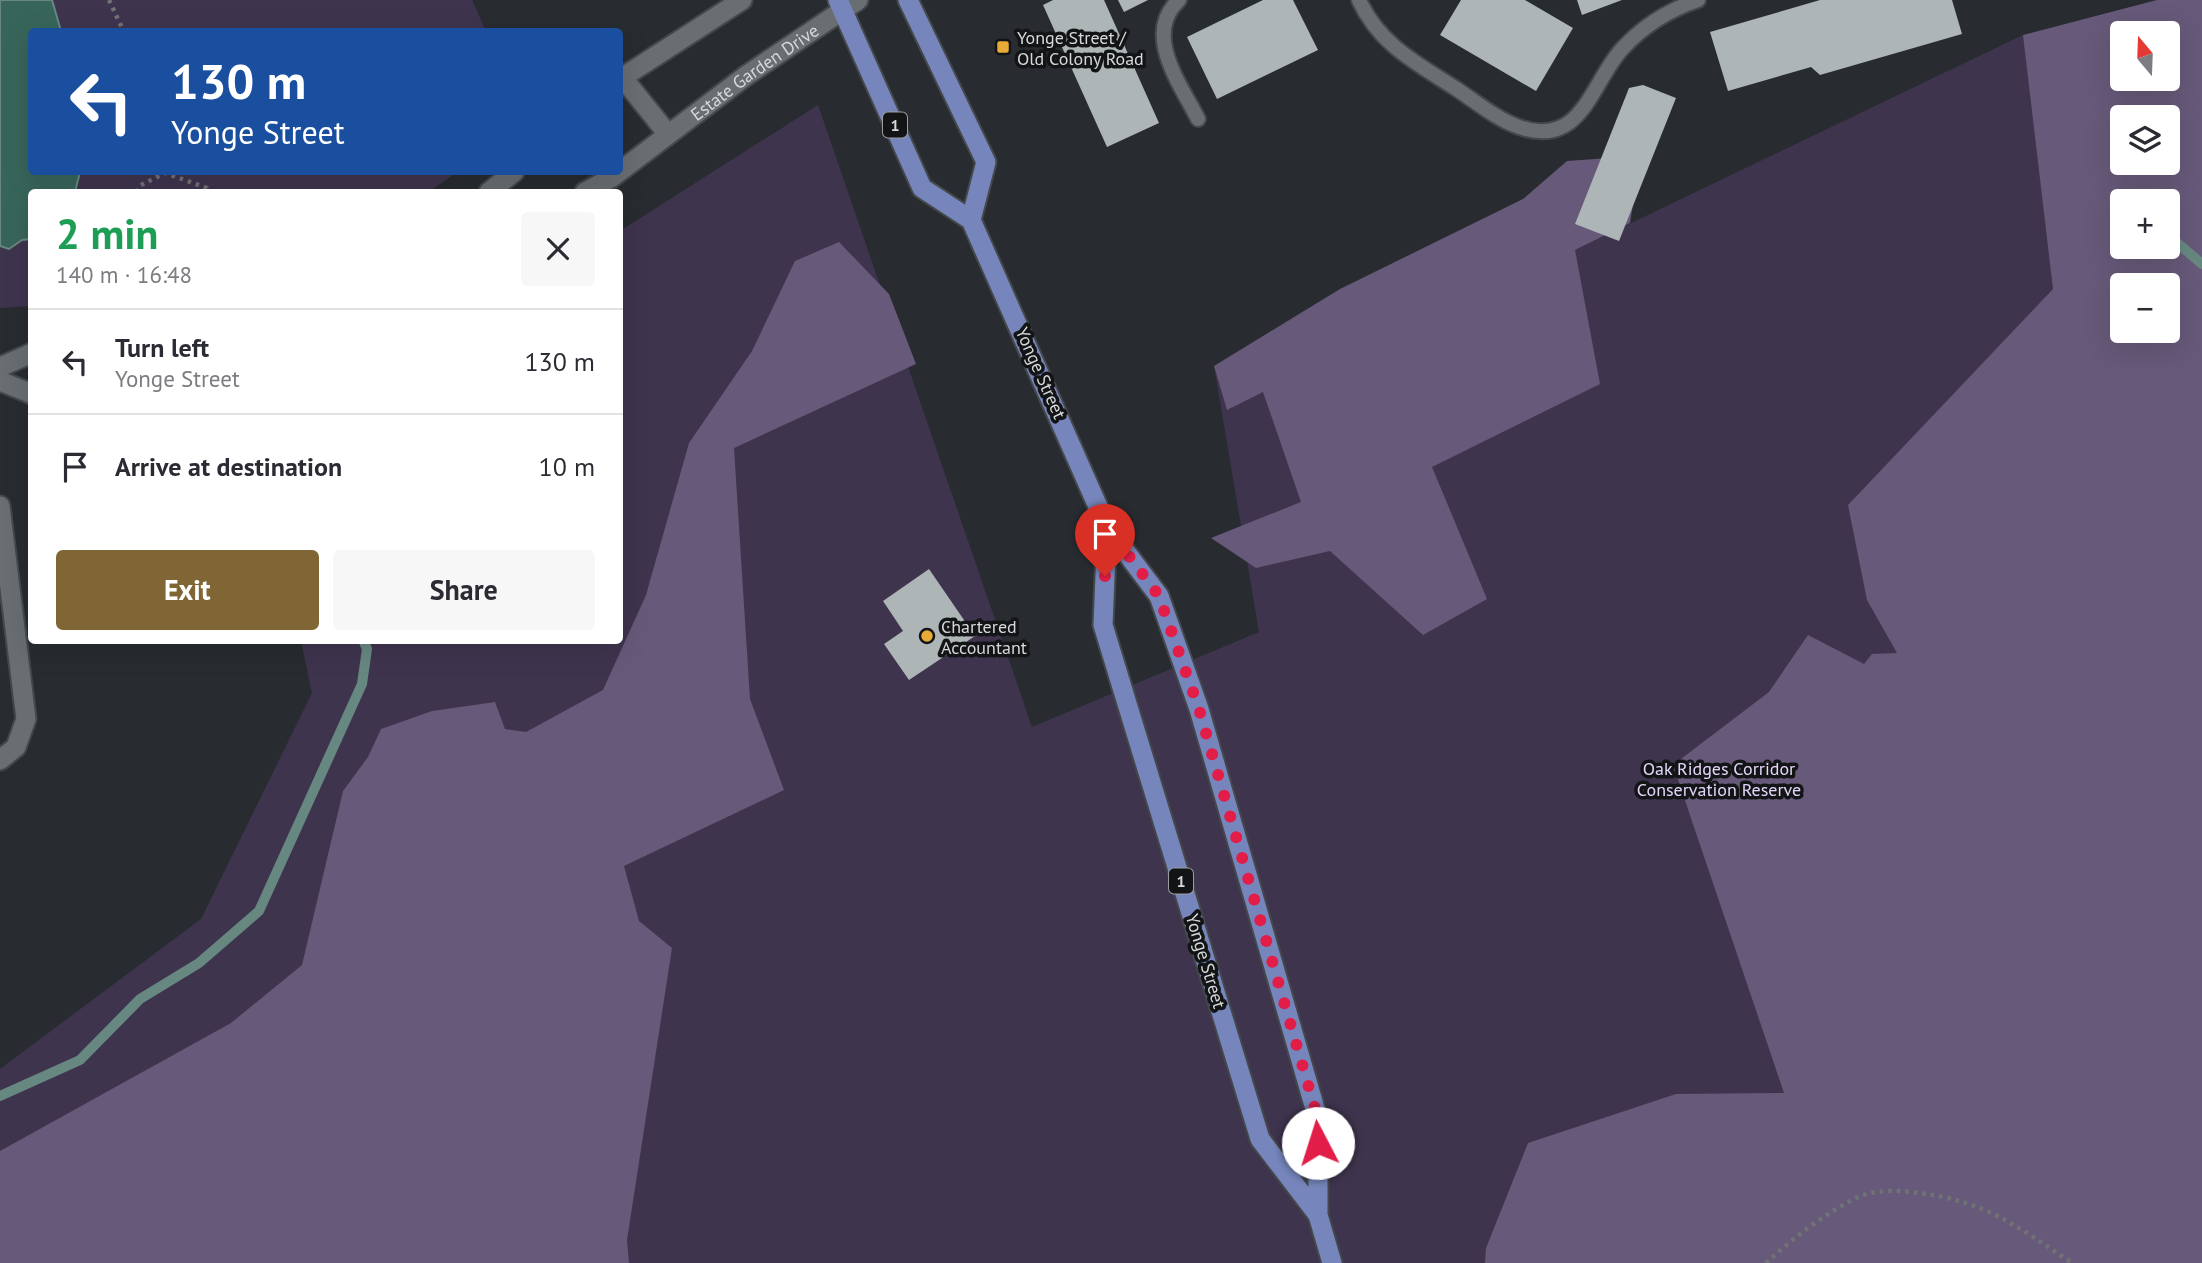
<!DOCTYPE html>
<meta charset="utf-8">
<style>
:root{--surface:#fff;--page:#f7f7f7;--text:#2b2b33;--muted:#7c7c81;--line:#e1e1e2;--accent:#806535}
body{margin:0;font-family:"PT Sans",sans-serif;background:var(--page);color:var(--text);height:100vh;display:flex;flex-direction:column;font-size:26px;white-space:nowrap}
*{box-sizing:border-box;margin:0}
p{font-size:23px;color:var(--muted)}
.icon{flex:none;width:38px;height:38px;fill:none;stroke:currentColor;stroke-width:2;stroke-linecap:round;stroke-linejoin:round}
.map{position:relative;flex:1;overflow:hidden}
.panel{position:absolute;left:28px;top:189px;width:595px;height:455px;display:flex;flex-direction:column;background:var(--surface);border-radius:7px;box-shadow:0 7px 28px #0002}
.panel>*{flex:none}
.top-card{position:absolute;left:28px;top:28px;width:595px;height:147px;border-radius:7px;box-shadow:0 7px 28px #0002;background:#1a4fa0;color:#fff;overflow:hidden}
.needle{width:46px;rotate:341deg}
.buttons{position:absolute;left:2110px;top:21px;display:grid;gap:14px}
.buttons a{display:grid;place-items:center;width:70px;height:70px;border-radius:7px;background:var(--surface);box-shadow:0 7px 28px #0002;font-size:35px}
.pin{position:absolute;display:grid;place-items:center;width:60px;height:60px;color:#fff;margin:-72px -30px;border-radius:50% 50% 50% 0;rotate:-45deg;box-shadow:0 0 7px #0007}
.pin .icon{rotate:45deg}
.me{position:absolute;width:77px;margin:-38px;rotate:355deg;stroke-linejoin:round;filter:drop-shadow(0 0 5px #0008)}
.turn{display:flex;align-items:center;gap:24px;height:147px;padding:0 28px;font-size:32px}
.turn .icon{width:91px;height:91px;stroke-width:2.5}
.turn b{display:block;font-size:49px;line-height:60px}
.round{display:grid;place-items:center;flex:none;width:74px;height:74px;border-radius:7px;background:var(--page)}
.summary{display:flex;align-items:center;justify-content:space-between;height:119px;padding:0 28px}
h1{font-size:42px;font-weight:600;line-height:52px;color:#1e9e55}
.action{display:flex;gap:14px;margin-top:auto;padding:14px 28px}
.action a{flex:1;height:80px;border-radius:7px;background:var(--accent);color:#fff;font-size:28px;font-weight:600;line-height:80px;text-align:center}
.action a+a{background:var(--page);color:var(--text)}
ul{padding:0;list-style:none}
li{display:flex;align-items:center;gap:21px;height:105px;padding:0 28px;border-top:2px solid var(--line)}
li div{flex:1}
li b{display:block;font-size:26px}
li em{font-style:normal}
.map>svg:first-child{display:block}
.green{fill:#3f344e;fill-rule:evenodd}
.forest{fill:#675979;fill-rule:evenodd}
.water{fill:#38655a;stroke:#678881;stroke-width:2}
.lines{fill:none;stroke-linecap:round;stroke-linejoin:round}
.stream{stroke:#678881;stroke-width:10}
.building{fill:#adb5b6}
.service-casing{stroke:#44484b;stroke-width:18}
.minor-casing{stroke:#44484b;stroke-width:23}
.tertiary-casing{stroke:#44484b;stroke-width:23}
.primary-casing{stroke:#44484b;stroke-width:23}
.path{stroke:#707376;stroke-width:4.5;stroke-dasharray:3.5 5;stroke-linecap:butt}
.service{stroke:#696e72;stroke-width:14}
.minor{stroke:#696e72;stroke-width:19}
.tertiary{stroke:#696e72;stroke-width:19}
.primary{stroke:#7686bc;stroke-width:19}
.route{stroke:#e11d48;stroke-width:12;stroke-dasharray:0 21.6}
.poi-dot{fill:#e8ab37;stroke:#121416;stroke-width:2.5}
.labels{text-anchor:middle;dominant-baseline:central;stroke-width:7;stroke-linejoin:round;paint-order:stroke}
.shield{fill:#121416;stroke:#9b9ea0;stroke-width:2}
.shield-label{font-size:16px;font-weight:bold;fill:#d6d9db}
.poi-label{font-size:18px;fill:#d6d9db;stroke:#121416;text-anchor:start}
.street-label{font-size:18px;fill:#d6d9db;stroke:#121416}
.park-label{font-size:18px;fill:#e3d5f8;stroke:#121416}
</style>
<div class="map">
<svg width="2202" height="1263" viewBox="0 0 2202 1263">
<rect width="100%" height="100%" fill="#282c30"/>
<path class="green" d="M0,0H472L486,31L32,32V172H457L429,192H32L31,306L0,308Z
M2157,0H2202V1263H0V1069L201,919L312,693L301,641L620,640V231L818,105L1032,727L1259,632L1214,366L1575,250L2023,35ZM2123,33H2168V79H2123ZM2123,117H2168V163H2123ZM2123,201H2168V247H2123ZM2123,285H2168V331H2123Z"/>
<path class="forest" d="M2157,0H2202V1263H1485L1486,1248L1528,1143L1676,1094L1784,1093L1673,765L1769,692L1808,635L1864,664L1872,654L1897,653L1867,600L1848,505L2053,289L2023,35ZM2123,33H2168V79H2123ZM2123,117H2168V163H2123ZM2123,201H2168V247H2123ZM2123,285H2168V331H2123Z
M1609,158L1639,168L1630,223L1575,250L1600,384L1432,467L1487,599L1423,635L1330,551L1256,568L1211,538L1301,502L1263,392L1227,410L1214,366L1340,289L1523,199L1567,161Z
M839,242L889,294L916,364L734,448L750,699L784,790L624,866L639,921L672,948L627,1240L629,1263H0V1151L231,1023L302,965L343,791L368,757L381,729L432,711L495,702L505,729L526,732L603,690L646,595L689,443L752,351L795,261Z"/>
<path class="water" d="M0,0H52L61,31L32,32V172H80L75,192H32L31,239L22,240L9,249L0,246Z"/>
<g class="lines">
<path class="stream" d="M2122,196L2128,201
M2168,235L2202,264
M0,1096L80,1060L140,999L199,963L259,911L362,684L367,649L363,640"/>
</g>
<path class="building" d="M1053,0H1104L1159,123L1107,147L1043,5Z
M1118,0H1148L1124,12Z
M1263,0H1293L1318,50L1217,99L1187,37Z
M1461,0H1525L1573,28L1536,91L1440,35Z
M1577,0H1622L1582,15Z
M1820,0H1952L1962,34L1820,75L1811,67L1728,91L1710,32Z
M1643,85L1676,98L1619,241L1575,224L1629,88Z
M929,569L975,636L909,680L884,644L903,631L883,601Z"/>
<g class="lines">
<defs>
<path id="service" d="M1179,0C1142,34 1181,85 1198,119
M1359,0C1379,44 1416,63 1455,88C1475,101 1496,119 1519,127C1582,149 1591,83 1622,49C1643,26 1669,10 1698,0"/>
<g id="minor">
<path d="M622,77L667,133"/>
<path d="M620,79L742,0"/>
<path d="M489,192L514,172"/>
<path id="s1" d="M585,192L611,178L747,75L843,10"/>
<path d="M0,367L32,353"/>
<path d="M0,381L32,394"/>
<path d="M0,506L26,719L16,747L0,760"/>
</g>
<path id="tertiary" d="M843,10L858,0"/>
<path id="primary" d="M838,0L922,188L971,220L1107,527L1159,596L1199,709L1318,1119V1215L1332,1263
M908,0L986,162L971,220
M1107,527L1103,625L1260,1139L1318,1215"/>
</defs>
<use href="#service" class="service-casing"/>
<use href="#minor" class="minor-casing"/>
<use href="#tertiary" class="tertiary-casing"/>
<use href="#primary" class="primary-casing"/>
<path class="path" d="M109,0L124,32
M137,192L139,186L165,173L207,188L209,192
M1766,1263C1792,1239 1824,1214 1856,1198C1875,1189 1900,1190 1919,1193C1988,1202 2016,1226 2072,1263"/>
<use href="#service" class="service"/>
<use href="#minor" class="minor"/>
<use href="#tertiary" class="tertiary"/>
<use href="#primary" class="primary"/>
</g>
<g class="lines">
<path class="route" d="M1105,576L1107,527L1159,596L1167,619L1199,709L1318,1119V1143"/>
</g>
<g class="poi-dot">
<rect x="996" y="40" width="14" height="14" rx="3.5"/>
<circle cx="927" cy="636" r="7"/>
</g>
<g class="labels">
<g class="shield">
<rect x="883" y="112.5" width="24" height="25" rx="5"/>
<rect x="1169" y="868.5" width="24" height="25" rx="5"/>
</g>
<g class="shield-label">
<text x="895" y="125">1</text>
<text x="1181" y="881">1</text>
</g>
<g class="poi-label">
<text x="1017" y="37">Yonge Street /<tspan x="1017" dy="21">Old Colony Road</tspan></text>
<text x="941" y="626">Chartered<tspan x="941" dy="21">Accountant</tspan></text>
</g>
<g class="street-label">
<text stroke="none"><textPath href="#s1" startOffset="208">Estate Garden Drive</textPath></text>
<text transform="translate(1041 373) rotate(66)">Yonge Street</text>
<text transform="translate(1206 961) rotate(73)">Yonge Street</text>
</g>
<g class="park-label">
<text x="1719" y="768">Oak Ridges Corridor<tspan x="1719" dy="21">Conservation Reserve</tspan></text>
</g>
</g>
</svg>
<div class="buttons">
<a><svg class="needle" viewBox="-14 -14 28 28"><path d="M0-13l5 13h-10z" fill="#e53935"/><path d="M0 13l5-13h-10z" fill="#7c7c81"/></svg></a>
<a><svg class="icon" aria-label="layers" viewBox="0 0 24 24"><path d="M12 4l9 5-9 5-9-5zM3 14l9 5 9-5"/></svg></a>
<a>+</a>
<a>−</a>
</div>
<div class="pin" style="left:1105px;top:576px;background:#d93025"><svg class="icon" aria-label="arrive" viewBox="0 0 24 24"><path d="M6 21V4h12l-3 4 3 4H6"/></svg></div>
<svg class="me" style="left:1318px;top:1143px" viewBox="-20 -20 40 40"><circle r="19" fill="#fff"/><path d="M0-13L10 11 0 6-10 11z" fill="#e11d48"/></svg>
<div class="top-card">
<div class="turn"><svg class="icon" aria-label="left" viewBox="0 0 24 24"><path d="M17 20v-9H6M10 6l-5 5 5 5"/></svg><div><b>130 m</b>Yonge Street</div></div>
</div>
<section class="panel">
<div class="summary"><div><h1>2 min</h1><p>140 m · 16:48</p></div><a class="round"><svg class="icon" aria-label="close" viewBox="0 0 24 24"><path d="M6 6l12 12M18 6L6 18"/></svg></a></div>
<ul>
<li><svg class="icon" aria-label="left" viewBox="0 0 24 24"><path d="M17 20v-9H6M10 6l-5 5 5 5"/></svg><div><b>Turn left</b><p>Yonge Street</p></div><em>130 m</em></li>
<li><svg class="icon" aria-label="arrive" viewBox="0 0 24 24"><path d="M6 21V4h12l-3 4 3 4H6"/></svg><div><b>Arrive at destination</b></div><em>10 m</em></li>
</ul>
<div class="action"><a>Exit</a><a>Share</a></div>
</section>
</div>
